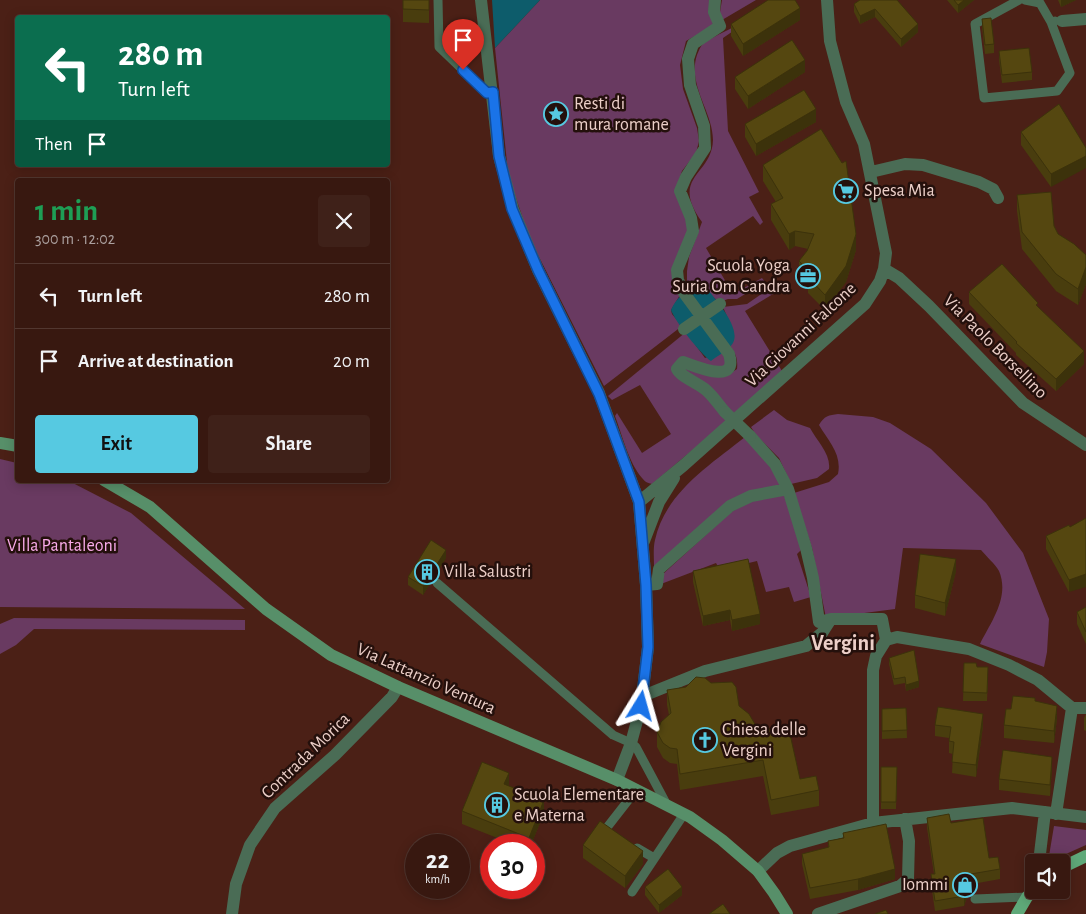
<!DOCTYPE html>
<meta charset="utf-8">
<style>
:root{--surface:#381810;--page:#3f2119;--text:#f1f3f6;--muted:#aba09f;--line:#523730;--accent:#56c9e1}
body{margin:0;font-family:"Alegreya Sans",sans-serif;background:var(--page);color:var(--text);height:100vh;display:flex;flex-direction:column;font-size:19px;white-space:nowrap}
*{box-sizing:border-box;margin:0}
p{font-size:16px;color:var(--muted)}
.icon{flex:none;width:28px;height:28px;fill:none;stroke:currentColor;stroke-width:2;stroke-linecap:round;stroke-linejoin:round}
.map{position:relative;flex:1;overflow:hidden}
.details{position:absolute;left:15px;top:178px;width:375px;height:305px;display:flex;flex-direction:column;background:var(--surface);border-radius:5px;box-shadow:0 2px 12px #0003,0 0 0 1px var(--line)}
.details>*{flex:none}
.hud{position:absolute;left:15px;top:15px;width:375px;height:152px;border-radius:5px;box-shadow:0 2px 12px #0003,0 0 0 1px var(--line);background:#0b6e4f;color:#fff;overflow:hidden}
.buttons{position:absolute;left:1025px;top:854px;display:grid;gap:10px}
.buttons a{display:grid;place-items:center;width:45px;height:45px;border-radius:5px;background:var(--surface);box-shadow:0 2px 12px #0003,0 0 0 1px var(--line);font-size:25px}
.speed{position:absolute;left:405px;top:834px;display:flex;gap:10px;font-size:25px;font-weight:700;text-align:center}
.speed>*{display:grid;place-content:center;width:65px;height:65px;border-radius:50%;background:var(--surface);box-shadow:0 2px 12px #0003,0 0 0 1px var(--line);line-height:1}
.speed small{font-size:12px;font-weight:400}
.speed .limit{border:8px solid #d22;background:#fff;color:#111}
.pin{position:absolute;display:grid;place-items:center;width:42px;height:42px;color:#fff;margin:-51px -21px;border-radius:50% 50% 50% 0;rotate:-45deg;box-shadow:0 0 5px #0007}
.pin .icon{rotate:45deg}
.me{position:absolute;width:55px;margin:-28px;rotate:8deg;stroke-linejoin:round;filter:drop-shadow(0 0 4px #0008)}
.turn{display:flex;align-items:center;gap:18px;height:105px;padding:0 20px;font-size:22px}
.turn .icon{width:65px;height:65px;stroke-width:2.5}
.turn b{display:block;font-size:35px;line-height:42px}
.then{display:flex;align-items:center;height:48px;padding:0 20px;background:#0003;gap:10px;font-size:19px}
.round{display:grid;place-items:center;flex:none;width:52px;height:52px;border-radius:5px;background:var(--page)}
.head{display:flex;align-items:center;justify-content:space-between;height:85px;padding:0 20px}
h1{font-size:30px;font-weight:700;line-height:38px;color:#1e9e55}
.primary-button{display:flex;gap:10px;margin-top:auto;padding:10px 20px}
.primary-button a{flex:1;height:58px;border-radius:5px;background:var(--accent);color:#111;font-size:20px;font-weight:700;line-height:58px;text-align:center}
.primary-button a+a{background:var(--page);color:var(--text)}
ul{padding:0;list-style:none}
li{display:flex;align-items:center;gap:15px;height:65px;padding:0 20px;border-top:1px solid var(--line)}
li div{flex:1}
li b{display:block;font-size:19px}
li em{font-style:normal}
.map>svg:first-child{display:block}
.green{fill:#693a61}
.water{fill:#0d5c6b}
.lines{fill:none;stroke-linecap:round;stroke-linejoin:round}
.lane{stroke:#4a6c55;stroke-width:9}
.street{stroke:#4a6c55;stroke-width:12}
.secondary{stroke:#578f69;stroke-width:12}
.primary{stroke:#5fa979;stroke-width:12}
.street-bridge{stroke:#4a6c55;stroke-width:12}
.wall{fill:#493d0e}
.shaded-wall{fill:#3c320b}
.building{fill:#554710;stroke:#3c320b}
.route-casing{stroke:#114b97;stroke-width:12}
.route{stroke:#1a73e8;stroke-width:9}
.labels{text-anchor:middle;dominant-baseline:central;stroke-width:5;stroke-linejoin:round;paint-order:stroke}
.poi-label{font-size:18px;fill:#eccfc8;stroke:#24100c;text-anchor:start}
.street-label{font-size:18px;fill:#eccfc8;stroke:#24100c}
.park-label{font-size:18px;fill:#f9abea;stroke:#24100c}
.district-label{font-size:22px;font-weight:bold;fill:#eccfc8;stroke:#24100c}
</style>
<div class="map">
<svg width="1086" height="914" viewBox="0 0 1086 914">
<rect width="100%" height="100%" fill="#4b2016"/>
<path class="green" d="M540,0H712L713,26L686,41L680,65L683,89L697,128L699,141L696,153L682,171L678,183L688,225L680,295L671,310L672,314L682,326L604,386L531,241L518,204L508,172L495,48Z
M722,0H756L722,20L720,12Z
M742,23V25L723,38L728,131L759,192L749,197L763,222L760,225L753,216L706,248L733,294L762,278L765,282L737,299H728L719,302L706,291L687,290V271L689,257L702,222C669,176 712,176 713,140C713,112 687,85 697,55C698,53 700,47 702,45C708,39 734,27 742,23Z
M770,288L773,294L745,311L782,371L733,415L681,370L683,366L731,373L737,369C738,359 736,354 730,346L734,333L723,307L747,304Z
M686,332L705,358L722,352L728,359L723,368L677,361L727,421L652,484C648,483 645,482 642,478C629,463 622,435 615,416L617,413L642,453L671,434L640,385L612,400L608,396Z
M774,410L787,420L810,428C817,441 831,454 829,469L817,478L791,484L779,458L756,435L751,427Z
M838,414L873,417L890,423L931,449L986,503L1023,553L1049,619L1047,652L1044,667L980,644C991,622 1010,597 999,571C995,564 986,556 981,550L903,548L895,609L826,618L812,548L794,493L829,482L838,474C842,454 829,442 819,425C824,416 829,415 838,414Z
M745,437L772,465L783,488L751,492L654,567C654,558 653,548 655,540C665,493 710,465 745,437Z
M0,459L17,463L18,480H67L131,513L245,609L0,607Z
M784,495L803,548L797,554L811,597L794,602L789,587L766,592L757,561L720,570L716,563L661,584L663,574L731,512L753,500Z
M14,618L245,620V630L34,629L16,645L0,654V624Z
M1054,826L1086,830V845L1048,862Z"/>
<path class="water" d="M492,0H540L495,48Z
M695,284L702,292L708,290C717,301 741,328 733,343C729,350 717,356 711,361C702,356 674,320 671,310C676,298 685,292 695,284Z"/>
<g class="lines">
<path class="lane" d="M438,0L439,47L487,93L493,92
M1019,0L975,24L984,98L1057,91L1070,73L1051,22
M1025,0L1040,3L1051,22L1055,21
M437,583L613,735L631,743L636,747L667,805
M609,833L605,830L637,789
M637,848L654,858
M632,892L684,814
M975,899L1027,897"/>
<path class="street" d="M481,0L499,156L513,209L538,270L599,393L639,502L646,585L648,647L641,706L631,743L617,780
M715,0L714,12L720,26L693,44L688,59L690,85L704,126L705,148L686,177L680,191L691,218L693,231L677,270L678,280L684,293L729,354C739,386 695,366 683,362L677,369C681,377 698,383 706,390C713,396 719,405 725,412
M1062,21L1086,19
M871,172L905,164L923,165L979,182L993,189L998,198
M884,269L899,278L929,306L1023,403L1086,445
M684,329L720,304
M750,436L775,464L788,489
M639,502L684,465L865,304L880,281L884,269L886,253L864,144L846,102L830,41L827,0
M644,541L659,502L674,478
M646,585L657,584L659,569L730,506L751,496L788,489L806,548L813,578L819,622L831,619H882L886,640
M643,696L705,671L806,646L822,633L831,619
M1056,814L1072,708H1086
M873,823V670L876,656L886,640L897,637L969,649L1009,665L1038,680L1072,708
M1039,862L1045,812
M758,871L777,853L790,846L873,823L1012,808L1086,817
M232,914L236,884L250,845L275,808L335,755L392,697L398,687
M818,914L900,886L908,879L909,841L905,819"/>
<path class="secondary" d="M0,443L18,446
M104,480L150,507L266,609L331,655L398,687L617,780L690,817L722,840L758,871L774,893L787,914"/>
<path class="primary" d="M1061,868L1086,856
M1017,914L1027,897L1034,890"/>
<path class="street-bridge" d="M725,412L750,436"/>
</g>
<path class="wall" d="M403,0H429V23L403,22Z
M860,0L918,32L901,47L875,17L860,24L854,12V4Z
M947,0H974L958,13Z
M1058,0H1076L1061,7Z
M982,19L994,44V53L985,54L982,27Z
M800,20L743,56L731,36V24Z
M999,51L1032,72V80L1002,83L999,60Z
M805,72L748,109L735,89V77Z
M816,122L756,156L745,137V124Z
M1021,132L1086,148L1051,187L1021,145Z
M763,165L856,250L846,282L825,310L808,293V285L799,276V261L807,251L808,249L795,246L789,250L771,220V204L776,202L763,181Z
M1017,195L1054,226L1058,234L1086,255V284L1078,305L1056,291L1022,249L1017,211Z
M969,292L1038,307L1084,364L1056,391L1016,355V353L969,304Z
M1070,527L1069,592L1046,549V536Z
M446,558L423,595L408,585V577Z
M693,571L760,624L732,631L730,620L703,626L693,582Z
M956,571L945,616L915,608V595Z
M1086,607V644L1077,624V612Z
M889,658L919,687L906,691L905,683L894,685L889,664Z
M964,663L977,667L988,676L987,701H963Z
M667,690L739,706L800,779L819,790V806L771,815L763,776L680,790L677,764L670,763L663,758L657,747V732L669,715L667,705Z
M1035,701L1057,718L1054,743L1004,738V725L1011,709Z
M906,708L907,738L882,739V709Z
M1086,714V731L1084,730V718Z
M935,725L983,726L976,777L952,773L953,754L949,753V738L935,736Z
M881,767H897L896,809H881Z
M1052,768L1050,796L999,790V779Z
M509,786L544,813L531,845H515L462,824V811Z
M927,818L951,823L989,858L1000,869V879L967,885V897L964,906L935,911L931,884V874H934L927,828Z
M843,833L895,879L858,890L810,899L802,864V854L828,848V841L843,838Z
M583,845L643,864L625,888L583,858Z
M645,887L682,895L659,913L645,895Z"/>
<path class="shaded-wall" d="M964,0H974L958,13V5Z
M1061,0H1076L1061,7Z
M800,8V20L743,56V44Z
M875,9V17L860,24V16Z
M918,24V32L901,47V39Z
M805,60V72L748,109V96Z
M816,109V122L756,156V144Z
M1086,156V168L1051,187V174Z
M795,231V246L789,250V234Z
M856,234V250L846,282L825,310V295Z
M1086,267V284L1078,305V289Z
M1084,351V364L1056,391V379Z
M446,550V558L423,595V586Z
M956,559V571L945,616V603Z
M1086,574V587L1069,592V580Z
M730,610V620L703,626V616Z
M760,614V624L732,631V620Z
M919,681V687L906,691V685Z
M1057,706V718L1054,743V731Z
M983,714V726L976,777V765Z
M1052,757V768L1050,796V785Z
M509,773V786L504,784Z
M544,800V813L531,845H529V838Z
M643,851V864L625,888V876Z
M895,869V879L858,890V879Z
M682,887V895L659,913V905Z
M967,887V897L964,906V896Z"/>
<path class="building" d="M403,0H429V10L403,9Z
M768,0H795L800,8L743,44L731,24Z
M860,0H897L918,24L901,39L875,9L860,16L854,4Z
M954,0H964L958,5Z
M991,18L994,44L985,45L982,19Z
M792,40L805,60L748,96L735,77Z
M1029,48L1032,72L1002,75L999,51Z
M804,90L816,109L756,144L745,124Z
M1059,104L1086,148V156L1051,174L1021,132Z
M821,129L842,163L846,161L856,234L846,266L825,295L808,277L811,273L799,261L807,251L814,234L795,231L789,234L771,204L783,198L763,165Z
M1051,192L1054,226L1058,234L1074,244L1086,255V267L1078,289L1056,274L1022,232L1017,195Z
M1002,264L1038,303L1036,305L1084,351L1056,379L1016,343L1017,342L969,292Z
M1086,518V574L1069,580L1046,536L1069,525L1070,527Z
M431,540L446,550L423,586L408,577Z
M920,554L956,559L945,603L915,595Z
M748,559L760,614L732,620L730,610L703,616L693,571Z
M1086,607V632L1077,612Z
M914,650L919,681L906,685L905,677L894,679L889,658Z
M964,663H976L977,667H988L987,693L963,692Z
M696,677L705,678L711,683L732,682L736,687L739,706L749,714L759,731L788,725L800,779L816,776L819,790L771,800L763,760L680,774L677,749L670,748L663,743L657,732L661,722L671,713L667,690L686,687Z
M1013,696L1035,698V701L1057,706L1054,731L1004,725L1006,709H1011Z
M938,707L983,714L976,765L952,762L954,742L949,741L951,727L935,725Z
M906,708L907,730L882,731V709Z
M1003,750L1052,757L1050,785L999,779Z
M482,762L509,773L504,784L544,800L529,838L462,811Z
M881,767H897L896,802H881Z
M949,814L951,823L983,818L989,858L998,857L1000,869L965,875L967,887L964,896L935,901L931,874H935L927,818Z
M600,821L643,851L625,876L583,845Z
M886,824L895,869L858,879L810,888L802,854L829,847L828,841L844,838L843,833Z
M668,869L682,887L659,905L645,887Z
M723,904L730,914H709Z
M886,910L888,914H875Z"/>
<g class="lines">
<defs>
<path id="route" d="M463,70L487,93L493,92L499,156L512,209L538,270L599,394L639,502L646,585L648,647L641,706"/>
</defs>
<use href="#route" class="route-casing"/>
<use href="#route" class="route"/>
</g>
<defs>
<symbol id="sight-ring" viewBox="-11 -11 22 22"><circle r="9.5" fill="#24100c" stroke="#56c9e1" stroke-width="1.5"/><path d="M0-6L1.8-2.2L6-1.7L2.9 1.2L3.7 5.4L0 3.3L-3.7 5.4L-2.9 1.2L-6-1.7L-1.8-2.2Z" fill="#56c9e1"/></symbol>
<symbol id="supermarket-ring" viewBox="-11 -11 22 22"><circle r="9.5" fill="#24100c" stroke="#56c9e1" stroke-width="1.5"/><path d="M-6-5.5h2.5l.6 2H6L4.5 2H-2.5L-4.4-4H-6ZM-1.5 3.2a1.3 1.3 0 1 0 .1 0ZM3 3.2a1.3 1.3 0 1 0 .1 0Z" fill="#56c9e1"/></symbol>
<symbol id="office-ring" viewBox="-11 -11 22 22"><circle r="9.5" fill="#24100c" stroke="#56c9e1" stroke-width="1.5"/><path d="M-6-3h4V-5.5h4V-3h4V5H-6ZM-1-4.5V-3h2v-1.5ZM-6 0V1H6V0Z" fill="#56c9e1"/></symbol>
<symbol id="building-ring" viewBox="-11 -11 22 22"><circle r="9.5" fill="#24100c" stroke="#56c9e1" stroke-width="1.5"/><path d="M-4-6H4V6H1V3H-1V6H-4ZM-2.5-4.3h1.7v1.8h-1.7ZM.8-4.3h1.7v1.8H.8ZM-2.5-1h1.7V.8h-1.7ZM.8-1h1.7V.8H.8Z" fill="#56c9e1"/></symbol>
<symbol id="church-ring" viewBox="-11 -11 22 22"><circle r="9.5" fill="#24100c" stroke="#56c9e1" stroke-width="1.5"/><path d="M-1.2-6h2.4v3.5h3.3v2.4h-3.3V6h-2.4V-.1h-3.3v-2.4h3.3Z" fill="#56c9e1"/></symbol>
<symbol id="shop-ring" viewBox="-11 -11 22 22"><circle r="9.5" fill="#24100c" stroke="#56c9e1" stroke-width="1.5"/><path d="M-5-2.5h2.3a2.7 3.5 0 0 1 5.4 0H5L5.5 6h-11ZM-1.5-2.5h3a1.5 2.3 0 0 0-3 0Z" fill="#56c9e1"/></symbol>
</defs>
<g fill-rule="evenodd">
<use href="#sight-ring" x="542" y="100" width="28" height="28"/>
<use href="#supermarket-ring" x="832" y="177" width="28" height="28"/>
<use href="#office-ring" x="794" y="262" width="28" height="28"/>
<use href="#building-ring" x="413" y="558" width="28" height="28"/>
<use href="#church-ring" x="691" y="726" width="28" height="28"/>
<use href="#building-ring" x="483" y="791" width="28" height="28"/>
<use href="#shop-ring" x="951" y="871" width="28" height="28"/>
</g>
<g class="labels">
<g class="poi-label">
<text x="574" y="104">Resti di<tspan x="574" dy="21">mura romane</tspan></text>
<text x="864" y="191">Spesa Mia</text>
<text x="790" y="266" text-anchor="end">Scuola Yoga<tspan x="790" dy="21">Suria Om Candra</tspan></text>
<text x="444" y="572">Villa Salustri</text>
<text x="722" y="730">Chiesa delle<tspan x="722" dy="21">Vergini</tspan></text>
<text x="514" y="795">Scuola Elementare<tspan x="514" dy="21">e Materna</tspan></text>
<text x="948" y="885" text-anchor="end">Iommi</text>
</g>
<g class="street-label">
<text transform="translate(801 335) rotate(-43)">Via Giovanni Falcone</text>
<text transform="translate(995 347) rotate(45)">Via Paolo Borsellino</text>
<text transform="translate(426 679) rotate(24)">Via Lattanzio Ventura</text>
<text transform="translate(306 756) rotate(-44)">Contrada Morica</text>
</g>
<g class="park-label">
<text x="62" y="546">Villa Pantaleoni</text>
</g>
<g class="district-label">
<text x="843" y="643">Vergini</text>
</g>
</g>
</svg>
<div class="buttons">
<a><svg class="icon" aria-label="sound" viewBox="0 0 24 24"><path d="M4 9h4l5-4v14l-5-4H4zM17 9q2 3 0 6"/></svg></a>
</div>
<div class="speed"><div>22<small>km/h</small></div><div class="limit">30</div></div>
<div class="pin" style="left:463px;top:70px;background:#d93025"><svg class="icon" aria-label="arrive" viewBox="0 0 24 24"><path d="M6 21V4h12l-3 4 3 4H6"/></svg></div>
<svg class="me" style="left:641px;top:706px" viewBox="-20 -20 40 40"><path d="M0-17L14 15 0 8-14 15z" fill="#1a73e8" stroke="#fff" stroke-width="4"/></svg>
<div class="hud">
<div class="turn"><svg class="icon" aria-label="left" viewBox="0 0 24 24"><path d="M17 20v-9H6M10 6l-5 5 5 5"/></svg><div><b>280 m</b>Turn left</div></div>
<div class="then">Then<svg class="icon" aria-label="arrive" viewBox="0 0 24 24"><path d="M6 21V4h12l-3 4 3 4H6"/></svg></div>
</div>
<section class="details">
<div class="head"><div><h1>1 min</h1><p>300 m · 12:02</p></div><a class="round"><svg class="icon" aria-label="close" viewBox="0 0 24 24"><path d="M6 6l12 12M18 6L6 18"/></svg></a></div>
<ul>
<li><svg class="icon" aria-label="left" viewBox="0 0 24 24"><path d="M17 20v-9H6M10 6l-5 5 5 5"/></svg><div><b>Turn left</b></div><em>280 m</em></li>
<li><svg class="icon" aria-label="arrive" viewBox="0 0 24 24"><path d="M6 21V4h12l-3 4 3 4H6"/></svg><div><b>Arrive at destination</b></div><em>20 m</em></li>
</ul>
<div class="primary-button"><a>Exit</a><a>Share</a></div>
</section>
</div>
